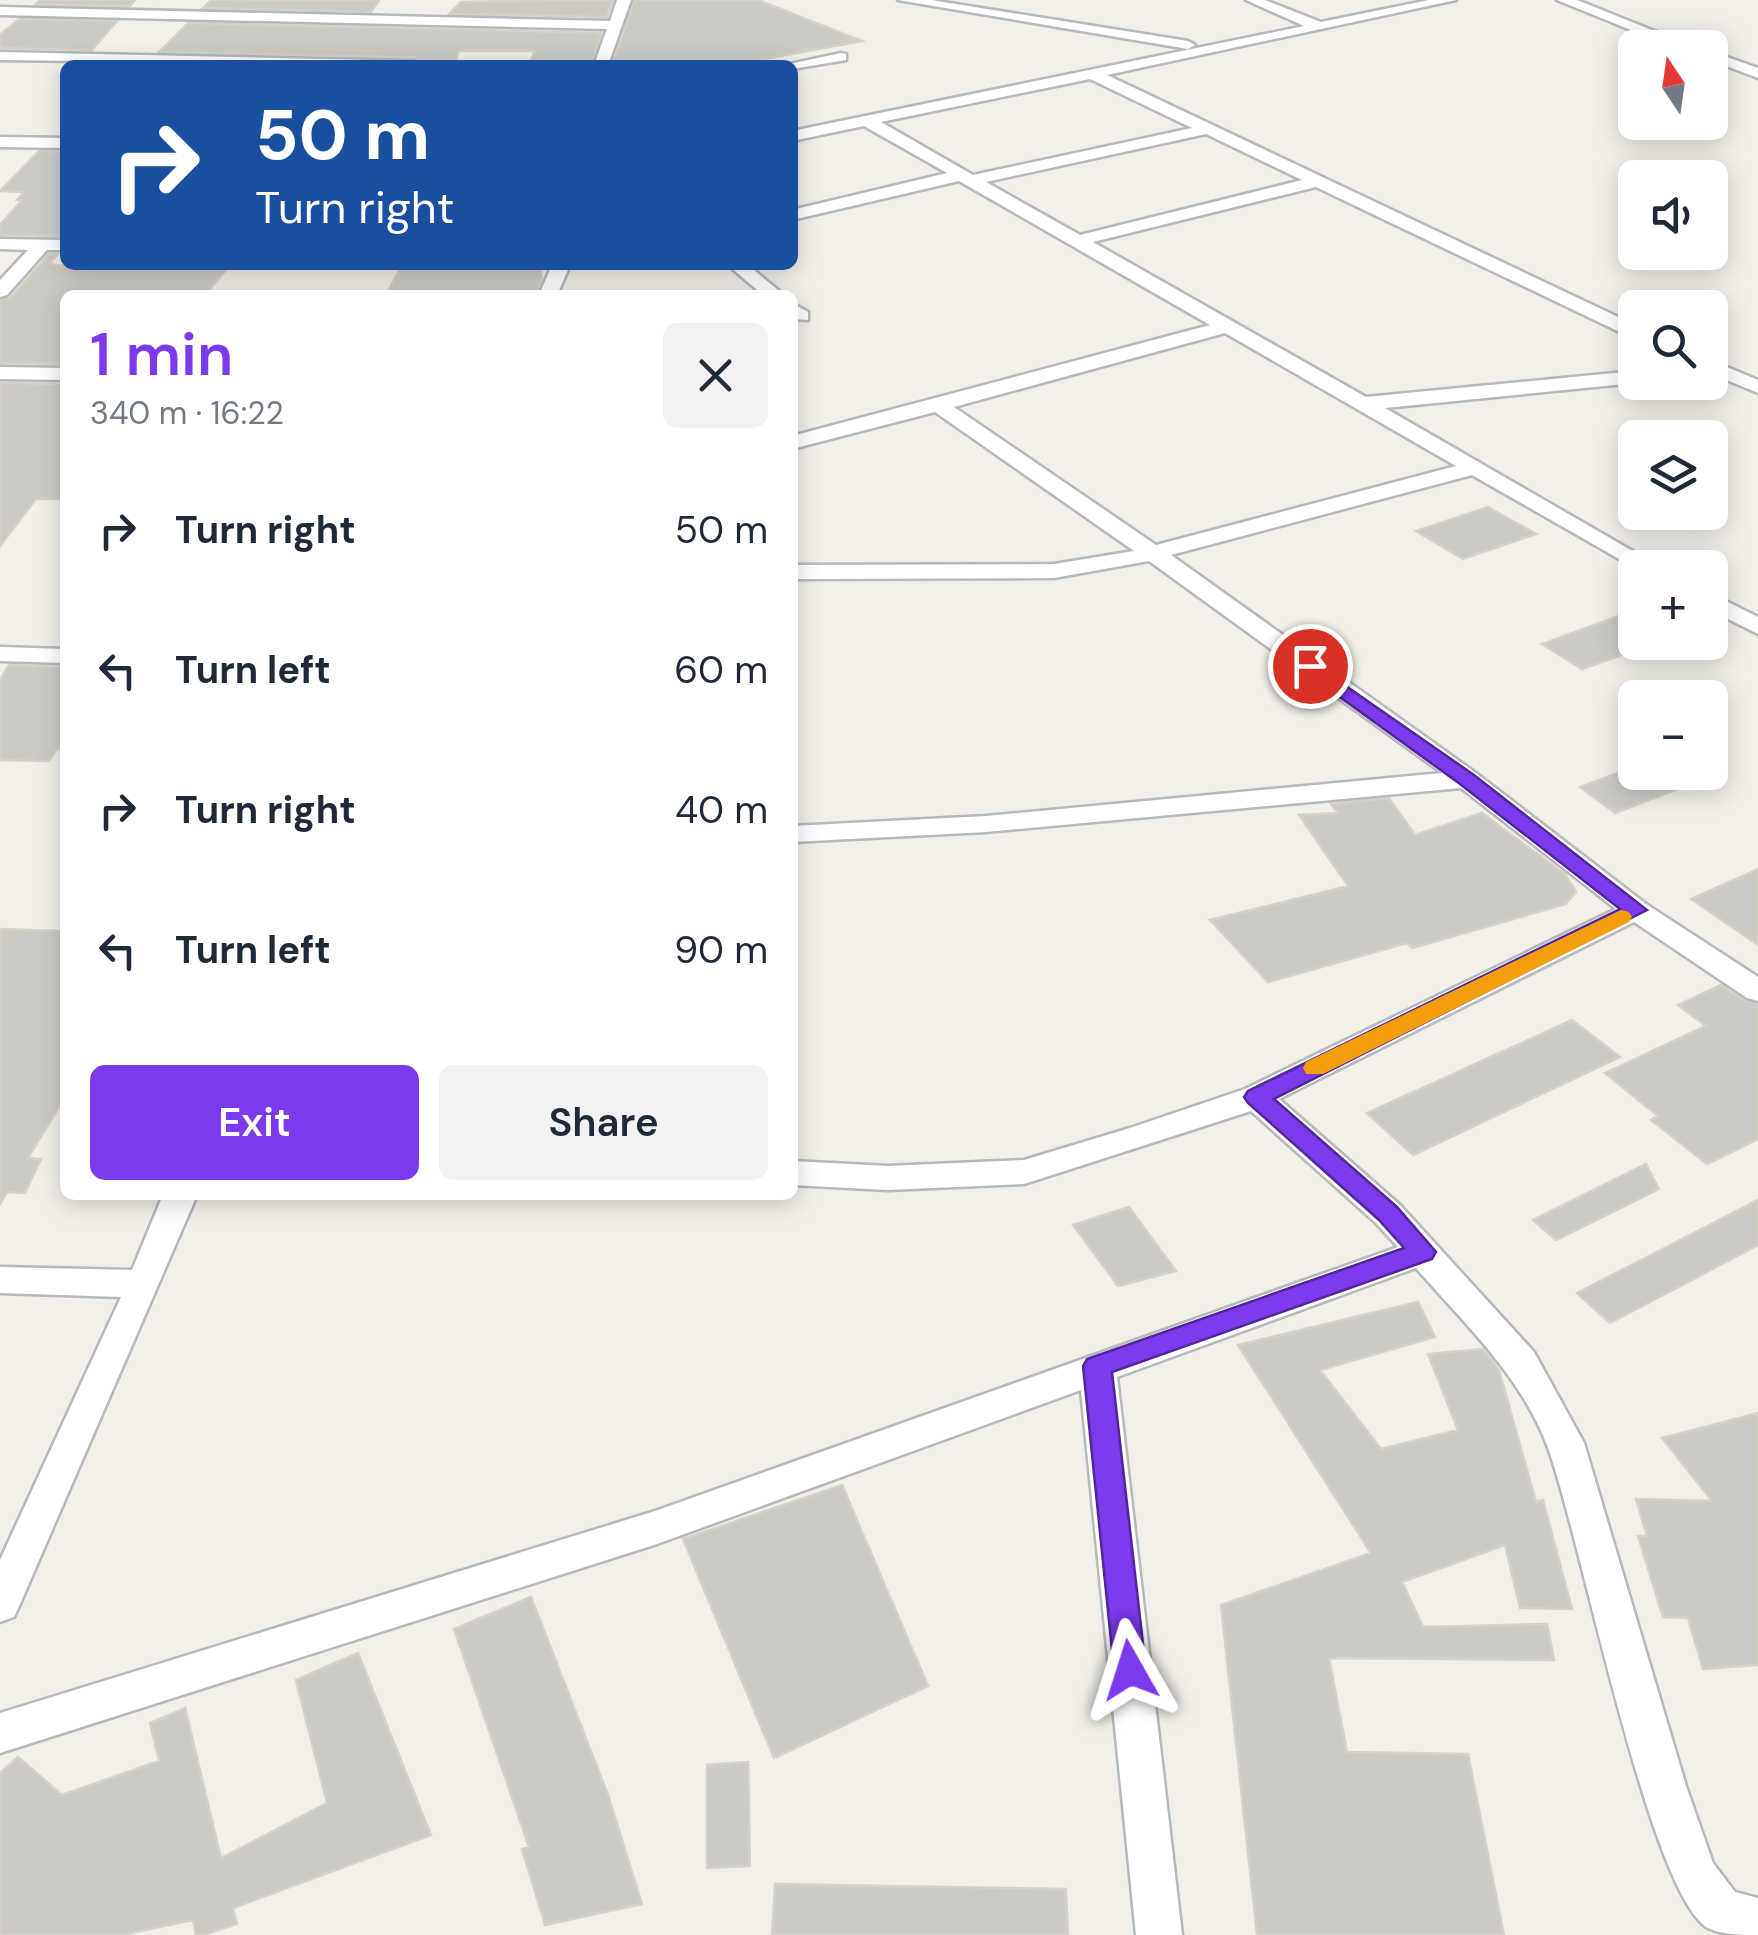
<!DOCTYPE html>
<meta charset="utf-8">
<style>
:root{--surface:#fff;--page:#f2f2f3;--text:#1f2937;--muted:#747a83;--accent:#7c3aed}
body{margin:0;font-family:"DM Sans",sans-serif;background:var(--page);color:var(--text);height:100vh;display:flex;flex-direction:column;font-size:38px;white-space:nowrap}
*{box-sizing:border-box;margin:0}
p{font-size:32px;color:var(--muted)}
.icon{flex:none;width:55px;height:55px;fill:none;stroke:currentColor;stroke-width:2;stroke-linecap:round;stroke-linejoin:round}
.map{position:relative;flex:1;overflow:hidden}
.panel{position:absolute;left:60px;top:290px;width:738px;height:910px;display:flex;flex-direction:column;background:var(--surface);border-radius:15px;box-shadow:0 5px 25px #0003}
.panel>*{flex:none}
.hud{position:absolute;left:60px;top:60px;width:738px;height:210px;border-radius:15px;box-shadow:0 5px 25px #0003;background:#1a4fa0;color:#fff;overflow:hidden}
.needle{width:65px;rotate:347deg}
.buttons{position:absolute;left:1618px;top:30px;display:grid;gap:20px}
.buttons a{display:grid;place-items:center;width:110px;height:110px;border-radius:15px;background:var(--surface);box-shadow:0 5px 25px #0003;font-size:50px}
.pin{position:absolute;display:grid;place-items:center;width:85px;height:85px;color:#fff;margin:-42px;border:5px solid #fff;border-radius:50%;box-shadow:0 2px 10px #0007}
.me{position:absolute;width:110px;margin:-55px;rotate:354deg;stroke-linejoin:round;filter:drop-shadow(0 0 8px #0008)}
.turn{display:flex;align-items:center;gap:35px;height:210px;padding:0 30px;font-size:45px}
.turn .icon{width:130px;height:130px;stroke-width:2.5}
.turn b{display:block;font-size:70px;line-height:85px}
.round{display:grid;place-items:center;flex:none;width:105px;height:105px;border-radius:15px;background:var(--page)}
.headline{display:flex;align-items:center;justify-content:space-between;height:170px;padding:0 30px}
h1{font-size:60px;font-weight:600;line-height:75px;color:var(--accent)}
.primary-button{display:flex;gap:20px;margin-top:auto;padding:20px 30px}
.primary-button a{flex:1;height:115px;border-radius:15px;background:var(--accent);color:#fff;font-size:40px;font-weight:600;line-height:115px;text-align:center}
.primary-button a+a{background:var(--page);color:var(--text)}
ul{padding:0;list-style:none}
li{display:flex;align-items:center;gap:30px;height:140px;padding:0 30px}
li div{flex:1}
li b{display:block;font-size:38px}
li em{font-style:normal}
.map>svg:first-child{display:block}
.building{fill:#cccac5;stroke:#d6d1c6;stroke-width:2.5}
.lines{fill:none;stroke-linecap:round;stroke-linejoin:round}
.street-casing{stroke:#b5b8bc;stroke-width:5}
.street{fill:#fff;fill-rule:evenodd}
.route{fill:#7c3aed;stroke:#51269a;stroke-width:2.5}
.slow{fill:#f59e0b}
</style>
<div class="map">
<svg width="1758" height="1935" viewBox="0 0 1758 1935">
<rect width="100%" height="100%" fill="#f1efe8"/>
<path class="building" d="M41,0H135L130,6L36,4Z
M211,0H379L371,12L203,8Z
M562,0H613L607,17L449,14L461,2Z
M634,0H758L862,41L732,65H612Z
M19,19L117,21L92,50L0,48V35Z
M188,23L602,33L591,65H544L543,60H531L535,51H459L455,62H423L414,57L159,52Z
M39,151L65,152V236L0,235V225L22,200H17L24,192L0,191Z
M49,254H58L50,263L55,265L229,266L205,295H65V364L0,363V300L10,298Z
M402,265H540L542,278L535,295H386Z
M0,383L65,384V499H36L0,546Z
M1488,507L1536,534L1463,559L1416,531Z
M1635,610V650L1582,669L1542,644Z
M9,665L65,667V750H56L49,761L0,760V680Z
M1620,772H1713L1714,775L1615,813L1580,787Z
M1389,798L1415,835L1482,813L1566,875L1576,892L1566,904L1412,948L1407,943L1268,982L1210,920L1348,886L1299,815L1338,813L1331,804Z
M1758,869V945L1691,899Z
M0,929L65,931V1097L28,1158L41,1159L25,1193L7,1192L0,1204Z
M1721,985L1745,1001L1758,1004V1139L1707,1164L1651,1120L1658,1116L1605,1073L1706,1026L1678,1005Z
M1572,1020L1620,1057L1413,1155L1367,1113Z
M1646,1164L1659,1189L1556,1240L1533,1220Z
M1758,1200V1245L1610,1323L1577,1293Z
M1129,1207L1176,1271L1118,1286L1073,1225Z
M1418,1302L1435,1337L1320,1370L1381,1449L1458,1430L1428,1354L1483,1349L1499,1370L1536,1502L1543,1500L1572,1609L1520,1608L1505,1545L1402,1582L1423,1627L1547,1624L1554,1660L1329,1658L1347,1752L1468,1754L1504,1935H1257L1221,1605L1371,1553L1238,1345Z
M1758,1413V1665L1703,1669L1688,1618L1663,1617L1638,1536H1647L1636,1499L1712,1501L1662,1438Z
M842,1485L928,1686L774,1758L683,1539Z
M531,1597L608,1795L642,1904L545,1925L522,1849L529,1847L454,1629Z
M358,1653L431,1835L233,1908L237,1924L203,1935H196L193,1920L121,1935H0V1773L18,1757L62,1795L159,1761L150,1723L185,1708L221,1858L327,1803L296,1680Z
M748,1762L750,1866L707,1868V1765Z
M775,1884L1066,1889L1068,1935H772Z"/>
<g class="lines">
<defs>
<path id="street" d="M617,0H631L608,65H594L607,29L0,15V7L610,21Z
M898,0H931L1188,41L1195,45L1188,49Z
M1246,0H1265L1321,22L1429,0H1456L1107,75L1635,325V338L1628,336L1316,187L1093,242L1366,397L1635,371V383L1385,408L1662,568H1635L1472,475L1171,555L1476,773L1646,904L1758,977V1001L1747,998L1634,922L1279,1099L1400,1205L1534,1352L1584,1443L1686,1786L1713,1863L1735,1892L1758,1898V1935C1741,1935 1721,1935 1706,1927C1647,1885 1580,1532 1547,1445C1520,1375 1464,1323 1416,1268L1117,1377L1182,1935H1136L1081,1390L657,1544L0,1753V1713L655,1511L1398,1247L1376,1223L1251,1111L1024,1184L888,1190L792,1185V1161L888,1166L1024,1160L1130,1128L1245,1089L1616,909L1461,788L986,832L792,842V826L986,816L1442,773L1149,561L1054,578L792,579V565L1054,564L1134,551L935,412L792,449V436L1210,325L959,181L792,220V210L947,173L864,126L792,141V131L1304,26ZM1090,79L1192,128L973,175L881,122ZM1206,134L1302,180L1080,235L986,182ZM1225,333L1456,466L1156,545L954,407Z
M1557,0H1577L1697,48H1675Z
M1710,51L1758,68V78L1710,60Z
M0,52L414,61L421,65L0,60Z
M841,53L846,54V60L792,69V65H785Z
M0,137L65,138V148L0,147Z
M0,239L65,240V250H47L7,295L0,297V280L28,250L0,249Z
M552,265H570L557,295H539Z
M728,265H748L784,295H763Z
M792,303L808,312V320L792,319Z
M1710,360L1758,380V393L1710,373Z
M0,367L65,368V380L0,379Z
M1710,593L1758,617V634L1710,610Z
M0,647L65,649V663L0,661Z
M163,1195H197L20,1604L14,1617L0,1622V1560L121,1297L0,1293V1267L132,1270Z"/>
</defs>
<use href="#street" class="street-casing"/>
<use href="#street" class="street"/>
</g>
<path class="route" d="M1310,661L1474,775L1647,910L1274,1099L1397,1207L1436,1252L1432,1259L1112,1372L1146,1670L1141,1680L1130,1684L1119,1680L1114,1670L1083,1366L1087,1359L1404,1248L1379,1220L1248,1103L1244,1097L1248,1091L1620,909L1460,784L1304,671V662Z"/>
<path class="slow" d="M1621,910L1629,912L1632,917L1629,922L1323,1074H1306L1303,1068L1306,1062Z"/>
</svg>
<div class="buttons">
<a><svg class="needle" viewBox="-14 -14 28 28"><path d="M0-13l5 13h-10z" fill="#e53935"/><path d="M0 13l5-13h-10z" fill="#747a83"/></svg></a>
<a><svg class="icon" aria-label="sound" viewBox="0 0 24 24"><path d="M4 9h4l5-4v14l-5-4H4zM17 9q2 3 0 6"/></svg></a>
<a><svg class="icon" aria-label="search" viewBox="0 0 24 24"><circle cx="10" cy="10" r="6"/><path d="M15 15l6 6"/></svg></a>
<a><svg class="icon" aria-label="layers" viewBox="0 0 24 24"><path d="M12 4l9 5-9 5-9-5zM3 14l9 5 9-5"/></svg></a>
<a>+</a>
<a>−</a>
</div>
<div class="pin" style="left:1310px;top:666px;background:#d93025"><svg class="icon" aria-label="arrive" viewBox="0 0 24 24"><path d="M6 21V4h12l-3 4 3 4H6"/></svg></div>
<svg class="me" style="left:1130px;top:1670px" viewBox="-20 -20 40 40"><path d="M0-17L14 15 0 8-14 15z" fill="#7c3aed" stroke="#fff" stroke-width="4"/></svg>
<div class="hud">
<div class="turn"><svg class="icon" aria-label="right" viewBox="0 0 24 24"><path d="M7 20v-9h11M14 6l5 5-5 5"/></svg><div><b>50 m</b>Turn right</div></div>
</div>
<section class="panel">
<div class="headline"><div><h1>1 min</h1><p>340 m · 16:22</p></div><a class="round"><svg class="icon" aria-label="close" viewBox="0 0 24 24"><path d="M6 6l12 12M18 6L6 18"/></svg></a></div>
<ul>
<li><svg class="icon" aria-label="right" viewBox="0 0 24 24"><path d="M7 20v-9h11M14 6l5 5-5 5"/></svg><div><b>Turn right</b></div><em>50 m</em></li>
<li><svg class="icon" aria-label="left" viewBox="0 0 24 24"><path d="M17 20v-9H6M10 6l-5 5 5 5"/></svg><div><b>Turn left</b></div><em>60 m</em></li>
<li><svg class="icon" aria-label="right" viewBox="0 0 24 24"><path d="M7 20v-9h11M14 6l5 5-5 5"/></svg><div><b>Turn right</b></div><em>40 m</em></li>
<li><svg class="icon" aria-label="left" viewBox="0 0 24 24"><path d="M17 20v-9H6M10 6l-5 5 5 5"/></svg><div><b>Turn left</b></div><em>90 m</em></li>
</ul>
<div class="primary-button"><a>Exit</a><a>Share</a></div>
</section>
</div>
